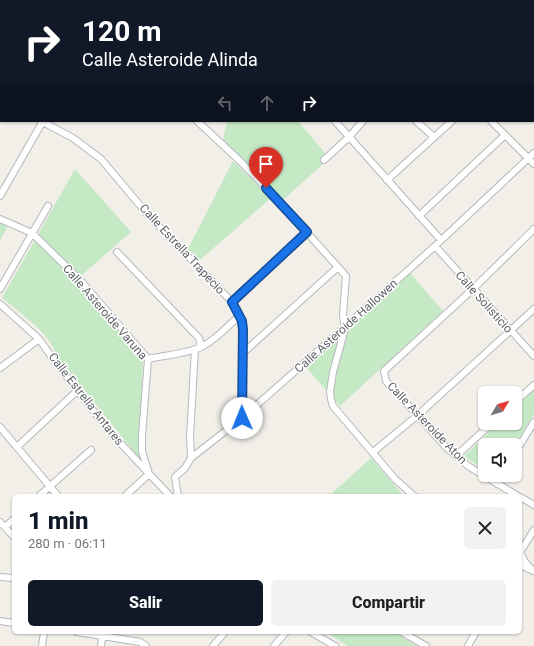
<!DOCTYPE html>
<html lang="es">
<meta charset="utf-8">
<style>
:root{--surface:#fff;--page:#f2f2f2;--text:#202124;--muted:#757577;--accent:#111827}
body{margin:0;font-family:Roboto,sans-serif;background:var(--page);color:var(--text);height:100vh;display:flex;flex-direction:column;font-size:15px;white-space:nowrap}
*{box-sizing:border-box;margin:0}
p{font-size:13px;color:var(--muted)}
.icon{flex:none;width:22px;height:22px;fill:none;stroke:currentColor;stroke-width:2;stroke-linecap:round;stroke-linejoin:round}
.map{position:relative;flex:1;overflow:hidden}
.details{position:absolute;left:12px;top:494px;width:510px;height:140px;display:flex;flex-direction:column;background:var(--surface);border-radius:6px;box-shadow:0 1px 3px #0004}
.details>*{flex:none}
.banner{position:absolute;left:0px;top:0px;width:534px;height:122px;box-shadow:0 1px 3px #0004;background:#111827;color:#fff;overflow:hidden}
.needle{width:26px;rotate:52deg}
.tools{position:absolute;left:478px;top:386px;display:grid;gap:8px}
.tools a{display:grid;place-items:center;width:44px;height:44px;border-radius:6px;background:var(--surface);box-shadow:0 1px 3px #0004;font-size:20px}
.pin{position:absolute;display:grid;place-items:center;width:34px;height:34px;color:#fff;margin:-41px -17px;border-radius:50% 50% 50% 0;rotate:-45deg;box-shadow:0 0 4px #0007}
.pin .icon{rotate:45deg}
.me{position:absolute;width:44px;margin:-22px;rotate:359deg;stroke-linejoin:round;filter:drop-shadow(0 0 3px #0008)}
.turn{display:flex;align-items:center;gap:14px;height:84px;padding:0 16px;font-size:18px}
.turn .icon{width:52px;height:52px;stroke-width:2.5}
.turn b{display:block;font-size:28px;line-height:34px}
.lanes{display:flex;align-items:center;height:38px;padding:0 16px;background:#0003;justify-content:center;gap:20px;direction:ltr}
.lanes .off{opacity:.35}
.round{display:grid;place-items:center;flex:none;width:42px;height:42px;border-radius:6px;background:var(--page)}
.summary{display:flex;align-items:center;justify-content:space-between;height:68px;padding:0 16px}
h1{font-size:24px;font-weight:800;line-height:30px;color:var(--accent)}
.primary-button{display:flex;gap:8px;margin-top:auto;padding:8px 16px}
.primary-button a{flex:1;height:46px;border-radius:6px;background:var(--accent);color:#fff;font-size:16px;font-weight:800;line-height:46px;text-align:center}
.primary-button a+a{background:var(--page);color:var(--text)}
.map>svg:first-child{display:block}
.green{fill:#c5e8c5}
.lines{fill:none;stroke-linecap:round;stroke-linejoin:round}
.stream{stroke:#aadaff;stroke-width:2}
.minor-casing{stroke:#b5b8bc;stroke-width:8}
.minor{stroke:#fff;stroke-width:6}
.route-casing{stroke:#114b97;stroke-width:10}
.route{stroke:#1a73e8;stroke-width:7}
.labels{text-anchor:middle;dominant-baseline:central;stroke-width:3;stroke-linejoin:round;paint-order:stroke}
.street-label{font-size:12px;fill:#5f6368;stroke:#fff}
</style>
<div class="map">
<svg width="534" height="646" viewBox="0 0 534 646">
<rect width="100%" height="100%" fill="#f1efe8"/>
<path class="green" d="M422,0H492L494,1H422Z
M533,22L534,23V91L533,88Z
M1,28V91L0,93V30Z
M227,121H298L325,153L323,164L283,200L223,140Z
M233,161L271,198L200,260L188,249Z
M75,169L131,232L75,281L143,359L139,458L57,356C49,332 21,314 2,298Z
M0,223L7,227L0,241Z
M410,273L443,311L340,406L305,366Z
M534,390V414L515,445H485V471L464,456L499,423H515V408Z
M371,458L404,496H329Z
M326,632H394L417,646H348Z"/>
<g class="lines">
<path class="stream" d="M533,112L534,116"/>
<defs>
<path id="minor" d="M15,0L17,1
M129,0L130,1
M345,0L347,1
M58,1L59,0
M164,1L165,0
M396,1L397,0
M531,1L532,0
M0,22L1,21
M0,102L1,100
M41,121L73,138L101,159L149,216L232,302L242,321L243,330L242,418
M197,121L240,161L276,198L346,276L343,315L345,329L333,372L330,392L331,399L333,406L350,426L395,479L414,496
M335,121L441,240
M416,121L434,137
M491,121L534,164
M324,160L349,137L363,121
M387,180L452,121
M0,196L43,121
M419,216L505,135
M0,219L32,233L81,281L148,359L142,436V451L149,474
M435,246L534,356
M117,252L196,335L199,338L201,347
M0,289L48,206
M232,302L307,232
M0,304L39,339L56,363L110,432L170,496
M243,353L338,267
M148,359C165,355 188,354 203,346C217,339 228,326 239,316
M0,368L39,339
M515,402L534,385
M0,427L58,496
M17,447L78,390
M373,452L418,415L534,309
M515,453L534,422
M456,456L492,423
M191,458L190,437L195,349
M497,484L502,475
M39,496L91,450
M125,496L149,474
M178,496L175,477L185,468L191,458L242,418L345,327L435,246L534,153
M518,496L468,466L447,448L386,381L384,371L473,289L534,229
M520,497L534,505
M0,522L14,537
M5,527L14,519
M520,565L531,570
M533,571L525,562L520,552L534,530
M0,577L14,578
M0,621L14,623
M77,632L140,642L146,646
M311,632L335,646
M402,632L426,646
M42,646L44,632
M101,646L103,632
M213,646L225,632
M274,646L286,632
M468,646L476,632"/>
</defs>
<use href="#minor" class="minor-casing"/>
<use href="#minor" class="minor"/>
</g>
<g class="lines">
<defs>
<path id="route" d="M242,418L243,330L242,321L232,302L307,232L266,188"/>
</defs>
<use href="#route" class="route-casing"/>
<use href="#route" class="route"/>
</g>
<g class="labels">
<g class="street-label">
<text transform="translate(182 249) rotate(47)">Calle Estrella Trapecio</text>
<text transform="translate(484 302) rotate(48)">Calle Solisticio</text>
<text transform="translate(105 312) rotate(49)">Calle Asteroide Varuna</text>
<text transform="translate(346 326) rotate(-42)">Calle Asteroide Hallowen</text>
<text transform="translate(86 399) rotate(52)">Calle Estrella Antares</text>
<text transform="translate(427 423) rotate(46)">Calle Asteroide Aton</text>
</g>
</g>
</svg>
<div class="tools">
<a><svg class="needle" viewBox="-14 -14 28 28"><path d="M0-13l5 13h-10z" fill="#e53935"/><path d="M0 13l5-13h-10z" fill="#757577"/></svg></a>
<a><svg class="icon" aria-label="sound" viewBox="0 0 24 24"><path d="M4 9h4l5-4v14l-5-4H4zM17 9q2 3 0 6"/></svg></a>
</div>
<div class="pin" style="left:266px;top:188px;background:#d93025"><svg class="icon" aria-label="arrive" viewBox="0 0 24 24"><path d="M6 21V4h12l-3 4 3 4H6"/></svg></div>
<svg class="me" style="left:242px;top:418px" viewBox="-20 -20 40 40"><circle r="19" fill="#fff"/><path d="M0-13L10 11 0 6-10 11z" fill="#1a73e8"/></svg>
<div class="banner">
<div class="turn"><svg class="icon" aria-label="right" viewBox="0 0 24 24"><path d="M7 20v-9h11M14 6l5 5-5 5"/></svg><div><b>120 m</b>Calle Asteroide Alinda</div></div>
<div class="lanes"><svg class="icon off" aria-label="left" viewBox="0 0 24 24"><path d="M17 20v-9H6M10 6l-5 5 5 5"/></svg><svg class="icon off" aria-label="ahead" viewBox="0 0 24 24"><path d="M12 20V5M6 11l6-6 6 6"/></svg><svg class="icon" aria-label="right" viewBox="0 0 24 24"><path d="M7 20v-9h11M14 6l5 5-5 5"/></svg></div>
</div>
<section class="details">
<div class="summary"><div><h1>1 min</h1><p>280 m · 06:11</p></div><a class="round"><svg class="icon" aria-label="close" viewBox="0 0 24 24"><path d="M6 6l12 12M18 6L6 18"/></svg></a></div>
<div class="primary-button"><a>Salir</a><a>Compartir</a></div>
</section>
</div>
